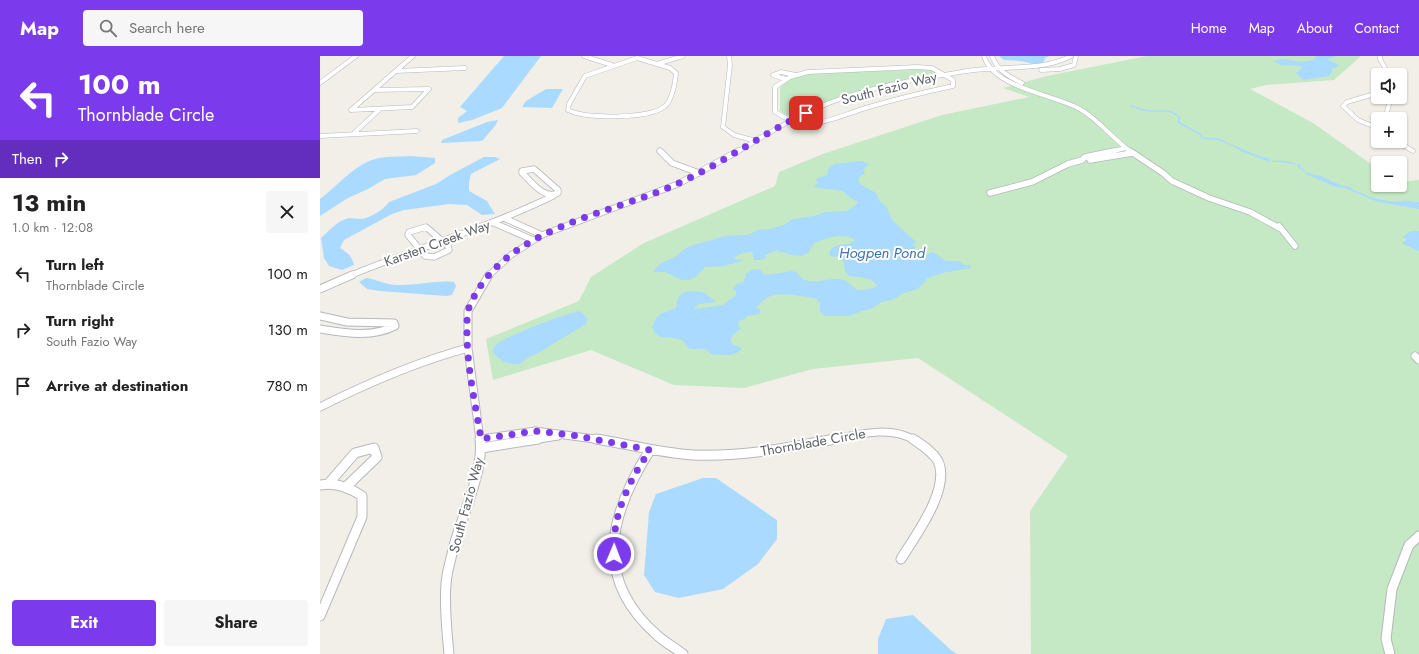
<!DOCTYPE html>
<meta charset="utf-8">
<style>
:root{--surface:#fff;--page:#f6f6f6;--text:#222;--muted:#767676;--accent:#7c3aed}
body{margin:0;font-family:Jost,sans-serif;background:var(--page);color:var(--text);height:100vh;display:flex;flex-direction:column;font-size:15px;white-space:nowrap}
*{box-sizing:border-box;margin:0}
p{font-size:13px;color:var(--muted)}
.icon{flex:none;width:22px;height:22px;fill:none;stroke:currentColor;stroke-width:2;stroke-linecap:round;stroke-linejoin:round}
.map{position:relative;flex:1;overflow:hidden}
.panel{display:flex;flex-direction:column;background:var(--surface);width:320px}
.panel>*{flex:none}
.guide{background:#7c3aed;color:#fff;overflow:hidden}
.fabs{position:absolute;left:1051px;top:12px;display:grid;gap:8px}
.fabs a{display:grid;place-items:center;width:36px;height:36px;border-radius:4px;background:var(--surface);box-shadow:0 1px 3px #0004;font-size:20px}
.pin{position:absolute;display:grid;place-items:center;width:34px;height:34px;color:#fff;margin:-17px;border-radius:8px;box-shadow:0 2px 6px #0006}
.me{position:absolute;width:44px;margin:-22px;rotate:1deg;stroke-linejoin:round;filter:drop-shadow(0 0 3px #0008)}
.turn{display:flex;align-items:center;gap:14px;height:84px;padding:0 12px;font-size:18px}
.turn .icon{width:52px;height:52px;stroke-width:2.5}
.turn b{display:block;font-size:28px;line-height:34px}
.then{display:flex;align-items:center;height:38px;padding:0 12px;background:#0003;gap:8px;font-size:15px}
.round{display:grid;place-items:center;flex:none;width:42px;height:42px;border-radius:4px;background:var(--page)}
.headline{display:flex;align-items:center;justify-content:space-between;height:68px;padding:0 12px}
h1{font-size:24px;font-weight:700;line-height:30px}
.primary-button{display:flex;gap:8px;margin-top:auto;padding:8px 12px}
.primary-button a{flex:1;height:46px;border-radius:4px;background:var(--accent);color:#fff;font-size:16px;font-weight:700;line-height:46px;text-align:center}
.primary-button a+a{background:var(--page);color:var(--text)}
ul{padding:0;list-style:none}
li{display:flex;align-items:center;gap:12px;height:56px;padding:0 12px}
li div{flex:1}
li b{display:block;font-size:15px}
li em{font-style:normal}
header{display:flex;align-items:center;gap:24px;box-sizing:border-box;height:56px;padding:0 20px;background:var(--accent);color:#fff}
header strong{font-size:19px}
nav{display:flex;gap:22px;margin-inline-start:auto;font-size:14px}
.search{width:280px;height:36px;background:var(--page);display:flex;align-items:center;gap:10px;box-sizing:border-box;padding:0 14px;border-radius:4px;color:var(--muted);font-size:15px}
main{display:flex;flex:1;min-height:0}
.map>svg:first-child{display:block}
.green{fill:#c5e8c5}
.water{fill:#aadaff}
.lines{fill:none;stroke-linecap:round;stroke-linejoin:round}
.stream{stroke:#aadaff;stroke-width:1.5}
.street-far3-casing{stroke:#b5b8bc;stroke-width:5}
.street-far2-casing{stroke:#b5b8bc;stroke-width:7}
.street-far1-casing{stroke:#b5b8bc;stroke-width:9}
.street-casing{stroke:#b5b8bc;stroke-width:11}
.street-far3{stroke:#fff;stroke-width:4}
.street-far2{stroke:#fff;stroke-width:5.5}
.street-far1{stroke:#fff;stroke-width:7}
.street{stroke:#fff;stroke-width:9}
.route{stroke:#7c3aed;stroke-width:7;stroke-dasharray:0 12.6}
.labels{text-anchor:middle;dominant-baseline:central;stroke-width:4;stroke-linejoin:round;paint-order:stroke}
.street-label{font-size:14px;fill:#5f6368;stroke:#fff}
.water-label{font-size:15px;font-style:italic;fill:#4174aa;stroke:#fff}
</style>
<header>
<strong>Map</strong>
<div class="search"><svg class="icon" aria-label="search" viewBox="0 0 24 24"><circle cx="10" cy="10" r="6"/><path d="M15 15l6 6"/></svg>Search here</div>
<nav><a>Home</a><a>Map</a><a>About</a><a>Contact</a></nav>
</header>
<main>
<section class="panel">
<div class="guide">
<div class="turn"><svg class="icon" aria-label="left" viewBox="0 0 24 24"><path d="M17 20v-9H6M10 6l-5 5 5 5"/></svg><div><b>100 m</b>Thornblade Circle</div></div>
<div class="then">Then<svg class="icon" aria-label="right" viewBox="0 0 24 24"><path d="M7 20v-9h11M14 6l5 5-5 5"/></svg></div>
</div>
<div class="headline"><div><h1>13 min</h1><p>1.0 km · 12:08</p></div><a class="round"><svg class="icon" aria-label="close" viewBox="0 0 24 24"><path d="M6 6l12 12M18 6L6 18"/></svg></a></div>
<ul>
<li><svg class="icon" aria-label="left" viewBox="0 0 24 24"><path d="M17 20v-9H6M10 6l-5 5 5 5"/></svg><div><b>Turn left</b><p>Thornblade Circle</p></div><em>100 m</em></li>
<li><svg class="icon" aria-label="right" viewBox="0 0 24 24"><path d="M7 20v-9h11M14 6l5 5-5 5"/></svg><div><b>Turn right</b><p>South Fazio Way</p></div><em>130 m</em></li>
<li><svg class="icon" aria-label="arrive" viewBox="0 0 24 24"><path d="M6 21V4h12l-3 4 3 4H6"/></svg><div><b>Arrive at destination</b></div><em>780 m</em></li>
</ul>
<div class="primary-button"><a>Exit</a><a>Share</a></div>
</section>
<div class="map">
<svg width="1099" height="598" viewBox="0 0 1099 598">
<rect width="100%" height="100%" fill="#f1efe8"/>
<path class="green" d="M827,0H1041L1014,24L946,29L930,33L993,67L1058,113V129H1080V126L1099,124V598H711L710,455L748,400L598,302L493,313L424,332L354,329L271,294L173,324L166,283L259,245L271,221L324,187L455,130L459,116L503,98L622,59L709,41L683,32L727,20Z
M600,12L611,14L616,17L531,37L472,59H466L460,55V32C476,10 532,16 557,15C572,15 586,13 600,12Z"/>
<path class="water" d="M184,0H221L182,52L152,64L138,67V62L147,55L140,51Z
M679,0H729L724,3L725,4L722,7L713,8L701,5L684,4Z
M996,0H1017L1008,3L1019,10L1012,13V17L1009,19L1010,20L983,24L976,17L982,12L981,10L961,9L953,5L962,3L982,6L994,4Z
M226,33H243L232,52L202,51L206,45Z
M178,64L175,70L162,85L121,87L122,84L167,66Z
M905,86L939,100L948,102L950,105C960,104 968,104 978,109L981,107L980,110C982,114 992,120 998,119L1023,130L1031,131L1032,133C1048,141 1066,147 1084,145L1083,144L1092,146H1099V153L1058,146L1025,132L1016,131L988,119L985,117H987L980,113L977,109L961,106H953L947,105L921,95Z
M90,100L115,102V107L96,119L65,123L48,133L28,142L0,160V143C19,129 35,107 59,102C69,100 80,101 90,100Z
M164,101H175L180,103L151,118L149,126V135L167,145L175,158L162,159L147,149L129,148L84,154L72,158L24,184L20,192C27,196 32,200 34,209L22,214L9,210L4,202L1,182C9,175 18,164 29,162C33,162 37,163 41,163C51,162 64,153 69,146L116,128L132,118Z
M542,105L549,108L543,113L545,117L538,122L540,128L556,137L559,144L567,152L572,164L596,186L593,189L596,192L593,196L594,201L602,200L613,196L626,205H638L645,209H651L650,212L622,217L608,222L598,233L584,237L572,244L562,246L551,253L542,255L529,260H505L500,255V247L495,242C480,241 463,235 448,241C444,243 440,249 436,251L441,255L439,258L427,260L425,263L419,265L418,270L421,272C416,277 409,280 412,288L422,292C415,302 404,298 393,299L385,293H370C366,290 365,286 361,284C347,278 339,288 332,271L336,263L340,258L356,252C358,248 356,246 358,242C363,233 377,235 386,237L388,240L395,244L394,246L379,248L375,251V253L403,249L416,239V235L413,233L417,228L423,226L426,221L425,219L431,214L439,213L445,219L473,215C479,217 480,222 485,224C496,228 508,222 519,223C529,223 533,235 540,234C545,234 551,232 556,231L557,229C552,221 538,221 529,220L525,215L524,206L517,201L510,200L509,196C517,184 528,192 535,184C524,176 508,182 495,187C491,189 491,194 488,197C478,204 468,196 459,196L458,194L445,199L446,202L441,204H434L432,196C426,196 418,197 414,203L422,204V205L404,210L385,211L376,221L368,224H362L345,216H334V214L340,208L355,201L363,194L370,190L405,180L427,179L441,173L446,174L464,169L473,163L494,160L505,156L526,155L536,149L538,146L532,143L522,135L493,131L498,127L496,123L507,119L508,113L515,108Z
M1091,175H1099V195L1083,188V186L1087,183L1082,181Z
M46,222C56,223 66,229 77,229C96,230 115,224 134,226L136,230L132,239L126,240L60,235L47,233L39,226Z
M260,255L268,263L266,268L220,296L209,301L200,308C188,309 180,305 173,296C173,293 174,291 177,288C187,280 247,257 260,255Z
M383,422H396L457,464V483L438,508L403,533L359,542L335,536L324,519L329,456L336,438Z
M593,559L631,594L637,598H558V583L566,563Z"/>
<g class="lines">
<path class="stream" d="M811,50C817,52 823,54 830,55C842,56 851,52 860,62L858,66L880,78L882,82L898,83L907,87"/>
<defs>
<path id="street-far3" d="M264,0L292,9
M409,0L410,9L403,71L414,79L436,85
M664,0C673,32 733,38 760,53C779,64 793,83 811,96
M672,0C677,14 689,21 702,27
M1060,0V3L1069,19
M317,2L350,12L356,17C355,27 353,44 344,51C327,63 266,63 248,54L249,48L265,20Z
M337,8L363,0
M597,11L612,12L633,24V30C605,36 576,43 549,51C514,61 491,79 455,56V31L470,21L488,16Z
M721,14L740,13L754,9L756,0
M76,15L145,12
M465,23L453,19L461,16L476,19
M0,27L36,0
M1058,37L1027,46L1023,50L1038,64L1058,72
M31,54L92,51L109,33L54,34
M31,54L93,0
M1065,63L1071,41
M33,78L60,53
M0,80L97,75
M1076,85L1093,95
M417,96C444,80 470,63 499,51C546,31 598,23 647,15C681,9 721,16 751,0
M789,96L806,92"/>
<path id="street-far2" d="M340,95L352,107L379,117
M810,95L843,117L852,125L889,142L930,156L961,173
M770,104L812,97
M214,113L238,134V137C224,144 212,126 202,117V115Z
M670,137L712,126L748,108L762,104L765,101L794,95
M184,162L222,179
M174,167L213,184
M959,170L975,190
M106,171L128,190L129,194L114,201L105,200L88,179L89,176Z
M29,220C97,192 167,172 233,140
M168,220L191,199L222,179L358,128L418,95"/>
<path id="street-far1" d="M0,233L32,219
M0,260L27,266L74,267L75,270C52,282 25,277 0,273
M1095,300L1099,304
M0,351C48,327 96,306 148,292
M161,383L215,375L282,384
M160,384L148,292V255L169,219
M212,384L238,380
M510,384C537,379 569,369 594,384"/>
<path id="street" d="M276,383C308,388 340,397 373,399C421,401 468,392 515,383
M161,392L218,383
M330,394C289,459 272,523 338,580C346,587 355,592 363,598
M9,427L35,397L54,392L57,401L27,430
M0,429C16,426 29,431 42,440V461L0,560
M581,503C595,480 631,433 618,405C612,395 602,389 593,383
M129,598C127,575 124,551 126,528C127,514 132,499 135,486C144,456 164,413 160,383
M1070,598L1066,583L1072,533L1089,489L1099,480"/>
</defs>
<use href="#street-far3" class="street-far3-casing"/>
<use href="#street-far2" class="street-far2-casing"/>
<use href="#street-far1" class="street-far1-casing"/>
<use href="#street" class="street-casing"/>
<use href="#street-far3" class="street-far3"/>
<use href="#street-far2" class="street-far2"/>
<use href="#street-far1" class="street-far1"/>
<use href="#street" class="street"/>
</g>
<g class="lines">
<path class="route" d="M294,498C292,459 309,425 330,394L252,379L215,375L161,383C155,346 146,307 147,269C147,264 147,259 148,254C180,171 288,160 359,127C403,107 442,78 486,57"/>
</g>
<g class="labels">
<g class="street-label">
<text transform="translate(569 32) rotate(-14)">South Fazio Way</text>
<text transform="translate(117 187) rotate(-20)">Karsten Creek Way</text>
<text transform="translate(493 386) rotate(-10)">Thornblade Circle</text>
<text transform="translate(146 449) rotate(-75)">South Fazio Way</text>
</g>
<g class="water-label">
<text x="562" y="197">Hogpen Pond</text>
</g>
</g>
</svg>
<div class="fabs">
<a><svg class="icon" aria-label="sound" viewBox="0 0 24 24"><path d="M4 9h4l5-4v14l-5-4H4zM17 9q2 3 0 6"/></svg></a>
<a>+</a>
<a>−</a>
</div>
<div class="pin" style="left:486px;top:57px;background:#d93025"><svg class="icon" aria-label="arrive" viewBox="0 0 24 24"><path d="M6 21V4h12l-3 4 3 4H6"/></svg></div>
<svg class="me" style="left:294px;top:498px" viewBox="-20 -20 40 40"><circle r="17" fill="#7c3aed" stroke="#fff" stroke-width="3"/><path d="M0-11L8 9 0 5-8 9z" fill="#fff"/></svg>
</div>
</main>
